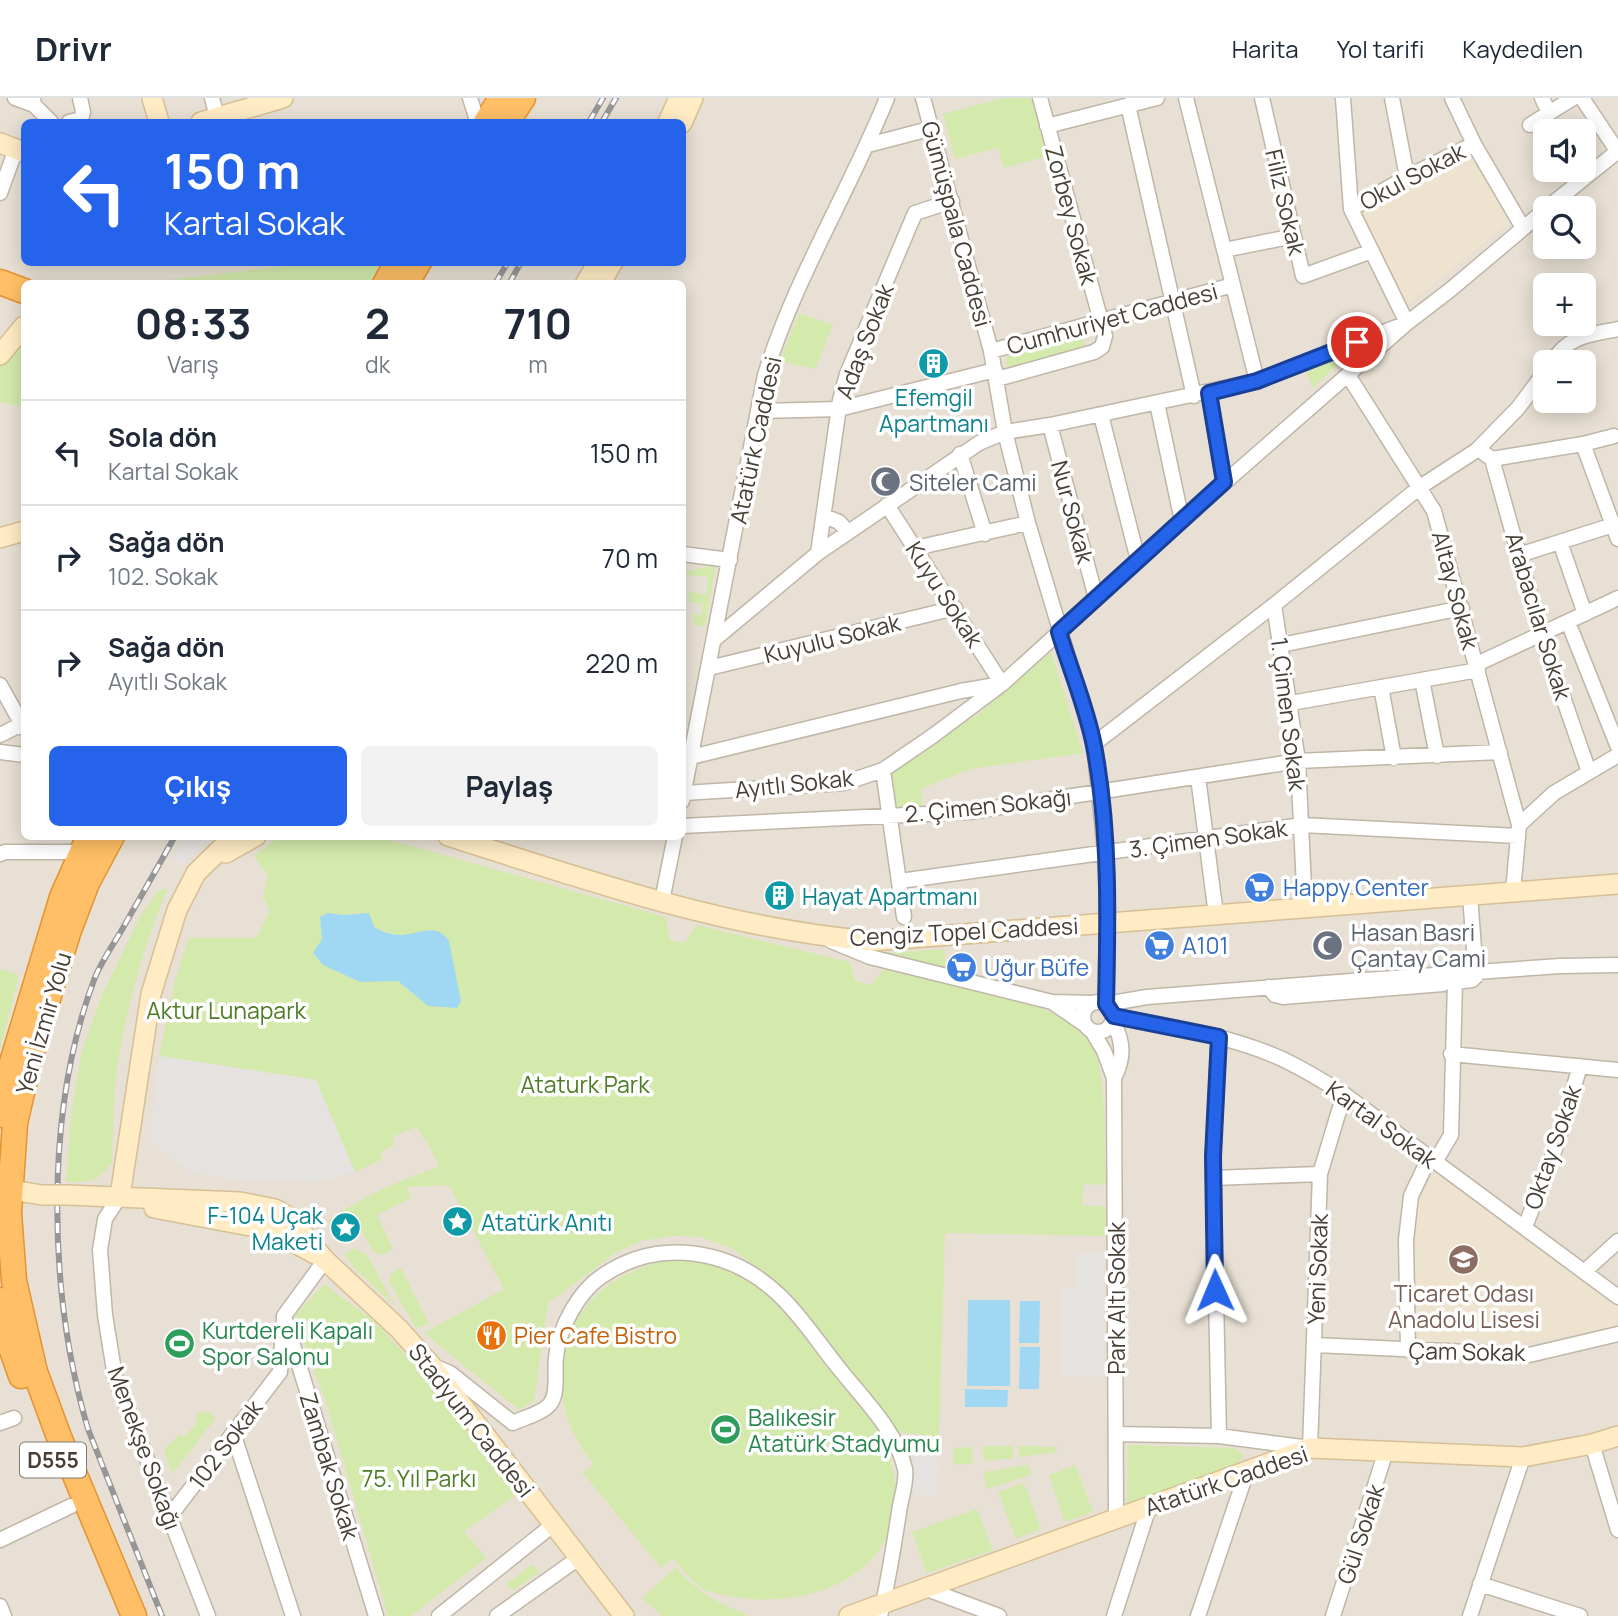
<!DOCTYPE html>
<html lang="tr">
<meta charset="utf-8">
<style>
:root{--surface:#fff;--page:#f2f2f3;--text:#1f2937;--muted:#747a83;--line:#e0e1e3;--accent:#2563eb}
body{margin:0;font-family:Manrope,sans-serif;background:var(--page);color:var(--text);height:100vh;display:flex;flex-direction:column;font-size:26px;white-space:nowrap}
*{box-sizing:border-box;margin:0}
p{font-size:23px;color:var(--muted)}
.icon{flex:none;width:38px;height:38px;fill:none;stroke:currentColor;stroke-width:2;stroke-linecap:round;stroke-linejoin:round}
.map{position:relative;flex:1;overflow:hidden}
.drawer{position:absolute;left:21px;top:182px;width:665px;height:560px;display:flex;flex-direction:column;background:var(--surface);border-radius:10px;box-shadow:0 4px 18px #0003}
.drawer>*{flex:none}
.top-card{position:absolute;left:21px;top:21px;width:665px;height:147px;border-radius:10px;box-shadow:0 4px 18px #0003;background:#2563eb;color:#fff;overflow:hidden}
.tools{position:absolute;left:1533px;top:21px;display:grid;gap:14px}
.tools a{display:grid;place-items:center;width:63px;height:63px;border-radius:10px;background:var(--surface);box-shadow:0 4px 18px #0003;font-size:35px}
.pin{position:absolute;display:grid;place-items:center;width:60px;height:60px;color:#fff;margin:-30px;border:4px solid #fff;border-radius:50%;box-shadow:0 2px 7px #0007}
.me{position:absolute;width:77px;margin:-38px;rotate:359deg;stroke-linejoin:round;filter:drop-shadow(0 0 5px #0008)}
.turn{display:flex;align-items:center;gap:24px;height:147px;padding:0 28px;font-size:32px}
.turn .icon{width:91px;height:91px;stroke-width:2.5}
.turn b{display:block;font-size:49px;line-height:60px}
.eta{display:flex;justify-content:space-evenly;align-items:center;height:119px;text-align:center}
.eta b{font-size:42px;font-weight:700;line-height:49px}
.primary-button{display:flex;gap:14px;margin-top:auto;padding:14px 28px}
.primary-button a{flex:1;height:80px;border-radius:10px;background:var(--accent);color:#fff;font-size:28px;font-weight:700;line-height:80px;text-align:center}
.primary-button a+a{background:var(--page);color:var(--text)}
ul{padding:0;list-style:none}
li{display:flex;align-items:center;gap:21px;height:105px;padding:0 28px;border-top:2px solid var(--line)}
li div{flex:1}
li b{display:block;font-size:26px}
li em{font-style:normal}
header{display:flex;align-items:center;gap:42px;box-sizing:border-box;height:98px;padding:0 35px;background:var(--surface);border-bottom:2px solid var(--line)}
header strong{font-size:33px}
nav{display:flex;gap:38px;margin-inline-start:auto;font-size:24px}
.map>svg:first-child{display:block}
.residential{fill:#e8e0d4;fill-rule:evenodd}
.education{fill:#eee3cf}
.green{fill:#d4eaad}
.parking{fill:#e5e2df}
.water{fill:#a0d8f4}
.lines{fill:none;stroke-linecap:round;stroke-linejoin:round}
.street-casing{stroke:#c0b6a8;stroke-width:17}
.secondary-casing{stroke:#d6bf94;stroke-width:22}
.highway-casing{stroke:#e5922f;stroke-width:27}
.street{stroke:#fff;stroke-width:14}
.secondary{stroke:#ffecc5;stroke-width:19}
.highway{stroke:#ffbf66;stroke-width:24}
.rail-casing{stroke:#969696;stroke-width:6}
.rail{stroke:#fff;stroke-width:3.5;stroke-dasharray:10;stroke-linecap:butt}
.secondary-bridge-casing{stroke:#d6bf94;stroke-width:22;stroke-linecap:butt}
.secondary-bridge{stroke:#ffecc5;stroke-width:19}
.route-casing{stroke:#184099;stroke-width:18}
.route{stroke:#2563eb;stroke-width:12}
.labels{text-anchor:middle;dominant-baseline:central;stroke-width:7;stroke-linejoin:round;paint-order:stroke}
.shield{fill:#fff;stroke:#7e7972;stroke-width:2}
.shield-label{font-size:21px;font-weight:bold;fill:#473f35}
.street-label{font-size:23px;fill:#473f35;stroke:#fff}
.culture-label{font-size:23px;fill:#0d838f;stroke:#fff;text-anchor:start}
.worship-label{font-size:23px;fill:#5b616d;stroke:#fff;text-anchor:start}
.shop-label{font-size:23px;fill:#366cbe;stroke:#fff;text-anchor:start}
.park-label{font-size:23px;fill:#4e7c25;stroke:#fff}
.education-label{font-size:23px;fill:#785e54;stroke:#fff}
.leisure-label{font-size:23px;fill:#27864d;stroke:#fff;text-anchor:start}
.food-label{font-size:23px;fill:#c56008;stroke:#fff;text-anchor:start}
</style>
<header>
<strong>Drivr</strong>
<nav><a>Harita</a><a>Yol tarifi</a><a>Kaydedilen</a></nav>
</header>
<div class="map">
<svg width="1618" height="1518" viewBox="0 0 1618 1518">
<rect width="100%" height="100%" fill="#f4efe6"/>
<path class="residential" d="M0,0H1618V1518H0ZM24,24H682V164H24ZM1545,33H1584V72H1545ZM1545,110H1584V149H1545ZM24,186H682V738H24ZM1545,187H1584V226H1545ZM1545,264H1584V303H1545Z"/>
<path class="education" d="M1470,55L1511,123L1406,208L1361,118L1362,112Z
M1436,1073L1618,1207V1222L1614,1229L1530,1245L1424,1244L1412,1232L1415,1107Z"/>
<path class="green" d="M1003,0H1031L1047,58L1004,70L998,50L955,61L943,16Z
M310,165H386L372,185L174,186L175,181Z
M799,215L833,227L815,271L780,263Z
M1082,239L1086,248L1084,250L1007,270L1006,259Z
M24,240V309L0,304V265Z
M1333,261L1337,267L1313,290L1306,274Z
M716,467L705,529L695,527L692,516L701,517L703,506L690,504L688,493L706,497L708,479L683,477L682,474Z
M1051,554L1083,655L970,671L921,691L923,708L894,711L895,693L890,670L905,658L976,618Z
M288,739H379L666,819L670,842L684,845L697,827L850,864L855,883L871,887L885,870L1026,903C1046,912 1076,925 1090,943C1107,965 1105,1056 1106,1087L1084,1086L1082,1107L1107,1109V1138L945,1135L939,1339L896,1334L777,1185L733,1151L701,1139L673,1138L641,1143L617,1154L548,1205L534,1302L519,1312L424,1235L504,1191L449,1087L406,1089L411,1100L377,1117L393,1151L383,1157L374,1155L362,1134C353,1138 346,1138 337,1143L328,1129L331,1127L328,1123C362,1098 399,1083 439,1068L428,1046L416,1029L392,1039L395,1047L380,1054L383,1061L355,1074L316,982L159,958L175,882L189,840H256L270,813L263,798L268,779L254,758L275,742Z
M168,790C146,844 129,898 119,956C113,991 114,1029 112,1064C98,1085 90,1084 66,1084L71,1017L81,956L102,897L140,819L158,793Z
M945,851V874L884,855Z
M0,871L19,877L0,953Z
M355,1150L367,1157L394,1207L352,1168L344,1156Z
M672,1162C744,1163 766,1192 808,1244C830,1270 852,1297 874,1323C887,1347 896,1371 896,1399C893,1494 778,1518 702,1491C691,1482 682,1471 673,1460L661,1470L583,1375L594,1366C526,1284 568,1177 672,1162Z
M401,1170L429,1226L416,1230L389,1184L392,1175Z
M324,1186L375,1224L415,1267L517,1397L464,1433L486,1460L411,1518H388L327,1308L295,1217Z
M197,1314L209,1315L216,1320L172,1376L164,1352L180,1336L184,1339L196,1326Z
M1128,1347L1233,1350L1244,1357L1237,1366L1127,1407Z
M982,1348H1013V1360L985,1363Z
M1018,1348L1057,1349V1354L1019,1359Z
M972,1349L973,1365L954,1367L953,1350Z
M1028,1367L1031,1377L987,1391L983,1374Z
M1075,1367L1093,1414L1065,1424L1049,1377Z
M1024,1385L1041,1431L1016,1441L998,1394Z
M977,1411L993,1452L927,1475L912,1434Z
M533,1466L539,1474L512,1493L506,1486Z
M676,1469C695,1492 717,1506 745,1515L746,1518H662L642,1500Z"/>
<path class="parking" d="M186,739V738L215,739L184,766L172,760Z
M159,958L316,982L355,1074L318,1084L238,1082L191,1075L150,1043Z
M1103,1155L1105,1279H1062L1061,1191H1076V1156Z
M914,1357H938L937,1397H913Z"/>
<path class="water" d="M328,815L344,817L369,815L374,829C383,834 391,837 402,837C420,836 436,824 449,843L461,903L457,910L428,908L398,883L360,884L323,867L313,855L322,841L320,819Z
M968,1202H1010V1288H967Z
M1020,1203H1040L1039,1245H1019Z
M1020,1249H1040L1039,1291H1019Z
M965,1291L1008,1292L1007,1309H965Z"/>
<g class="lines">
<defs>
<path id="street" d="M15,0L34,7
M33,0L34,7L51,24
M212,0L217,19
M470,0L476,19V24
M923,0L991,253L1005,334L1028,425L1094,646L1105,754L1107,805L1106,906L1147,899L1351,883L1560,868L1618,867
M1186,0L1257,283
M1262,0L1303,178L1372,153
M1392,0L1407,79
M1452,0L1474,46L1523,130
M1582,0L1618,54
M1128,7L1194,298
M1549,15L1573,0
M69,24L81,21L83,14L80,0
M1530,27L1549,15L1542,0
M1047,28L1157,0
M868,47L933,30
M0,95L16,51
M1547,110L1618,53
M1351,111L1407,79L1474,46
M1224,152L1294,138
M991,253L1233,187
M1552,264C1569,237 1589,237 1618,231
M1348,277L1434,413L1519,727
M997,281L1094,254L1102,249L1105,238L1040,0
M1209,295L1224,385
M1157,305L1182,423
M759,313L839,311L995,272
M1101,317L1138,462
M1050,327L1096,500
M1583,346L1614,338
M960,356L985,436
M1485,356L1492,361L1583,346L1618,441
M1492,361L1541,536L1589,674
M824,418L839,424L848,434
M1560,444L1585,516
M915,450L1028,425
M818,455L840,302L847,276L915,115L952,103
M682,456L730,462
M1519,457L1613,427
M1274,507L1298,663L1305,810
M1568,524L1618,649
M715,541L818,455L979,345L1005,334L1050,327L1257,283L1407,225L1450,192L1545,112
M1281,547L1462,510
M1477,566L1618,500
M709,570L955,510
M1422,582L1437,658
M0,587L24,630
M1381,589L1394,660
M1291,605L1478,572
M0,637L22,626L24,622
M1094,646L1274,507L1420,389L1477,352L1518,310L1545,274
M0,654L24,657
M691,659L961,593L1002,586L887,407
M883,672L904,819
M1198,679L1216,817
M684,695L844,685L883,672L934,637L1002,586L1224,385L1407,225L1351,111L1343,0
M682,703L765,277C795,180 849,94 887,0
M682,728L969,714L1298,663L1500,654
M0,756L5,754H82
M900,783L1302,727L1518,738
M1513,794L1519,727L1554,695L1618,657
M662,803L675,738
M831,843L870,859L1052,904L1092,905
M1268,889L1275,897L1283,899L1443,886
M1083 919a15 15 0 1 1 30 0a15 15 0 1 1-30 0Z
M1052,904L1084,926
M1114,918C1167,928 1222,936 1273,957C1298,967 1321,982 1344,996L1618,1199
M1113,923C1123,943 1125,959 1114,980
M1092,933L1104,953L1114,980L1116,1421
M1451,956L1618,972
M1435,1064L1451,1037L1455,884L1472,882L1476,878L1470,797
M1213,1080L1320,1076
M120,1098L105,1121L100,1152L105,1217L115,1279L208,1518
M1525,1129L1557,1046L1580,968
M1585,1173L1618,1143
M284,1218L376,1518
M1315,1247L1529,1257L1618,1236
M1408,1252L1406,1142L1411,1098L1429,1060
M431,1267L450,1275L513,1325C523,1320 543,1315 550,1306C559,1295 554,1272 556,1259C559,1230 578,1194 602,1178C659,1139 730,1151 778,1196C802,1218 821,1249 842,1274C865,1303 897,1334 905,1371C907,1382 902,1397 900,1408C894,1445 889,1482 880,1518
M0,1325L14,1320
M233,1335L293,1518
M1117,1336L1219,1338L1310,1350L1320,1076L1344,996
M1219,1338L1213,1058L1219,939
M1592,1346L1618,1432
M170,1418L280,1274L284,1218L325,1162
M0,1442L71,1408
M1480,1486L1580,1518
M924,1490L999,1518
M0,1508L4,1518
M439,1518L554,1426
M497,1518L580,1459
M1114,1518L1149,1409
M1198,1518L1247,1373
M1333,1518L1386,1353
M1470,1518L1523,1359"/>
<path id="secondary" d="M152,0L159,24
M201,24L283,0
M668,24L679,0
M682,25L693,0
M0,45L24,54
M585,186L598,164
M600,186L613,164
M0,257L24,228
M0,440L24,433
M448,738C587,782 726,831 872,843L1618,786
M226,755L256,738
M0,1090L42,1097
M67,1097L240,1104L275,1111L289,1119L325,1162L399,1231L431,1267L624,1518
M120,1098L151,896L177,812L196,775L234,738
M154,1110L271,1132L315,1156
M849,1518L1310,1350L1523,1359L1592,1346L1618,1338"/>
<path id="highway" d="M486,24L501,0
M507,24L523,0
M0,184L24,193
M385,186L397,164
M406,186L419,164
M112,738L87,785L68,835L30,960L15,1025L9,1115L14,1183L35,1274L59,1339L134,1518
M0,1017L7,981L62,799L89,738
M0,1202L8,1241L21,1278"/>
</defs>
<use href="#street" class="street-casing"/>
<use href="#secondary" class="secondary-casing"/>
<use href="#highway" class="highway-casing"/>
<use href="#street" class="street"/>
<use href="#secondary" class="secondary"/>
<use href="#highway" class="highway"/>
<defs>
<path id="rail" d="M589,24L603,0
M602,24L616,0
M495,186L508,164
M509,186L521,164
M162,1518L88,1331C48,1195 44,1015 94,882C100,866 111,850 120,835C138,803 157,771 175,738"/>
</defs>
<use href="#rail" class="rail-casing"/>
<use href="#rail" class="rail"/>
<defs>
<path id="secondary-bridge" d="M42,1097H67"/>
</defs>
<use href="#secondary-bridge" class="secondary-bridge-casing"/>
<use href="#secondary-bridge" class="secondary-bridge"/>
</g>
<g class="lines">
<defs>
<path id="route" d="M1215,1192L1213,1058L1219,939L1114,918L1106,906C1108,821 1110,732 1094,648C1087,610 1070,571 1059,534L1224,384L1209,295L1257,283L1357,244"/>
</defs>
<use href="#route" class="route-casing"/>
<use href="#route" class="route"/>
</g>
<defs>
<symbol id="building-disc" viewBox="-11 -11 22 22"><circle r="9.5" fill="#0f9aa8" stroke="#fff"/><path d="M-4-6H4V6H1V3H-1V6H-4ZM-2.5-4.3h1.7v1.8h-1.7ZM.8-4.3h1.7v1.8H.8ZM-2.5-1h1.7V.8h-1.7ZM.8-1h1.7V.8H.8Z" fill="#fff"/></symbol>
<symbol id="mosque-disc" viewBox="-11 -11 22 22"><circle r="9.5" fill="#6b7280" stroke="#fff"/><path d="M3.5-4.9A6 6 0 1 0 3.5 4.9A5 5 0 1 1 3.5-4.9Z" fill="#fff"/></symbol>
<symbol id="supermarket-disc" viewBox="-11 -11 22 22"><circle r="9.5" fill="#3f7fe0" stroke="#fff"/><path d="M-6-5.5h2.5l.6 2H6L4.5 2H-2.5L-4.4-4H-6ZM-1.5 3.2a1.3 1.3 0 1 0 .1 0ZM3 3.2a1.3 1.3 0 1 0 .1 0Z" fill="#fff"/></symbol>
<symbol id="sight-disc" viewBox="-11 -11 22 22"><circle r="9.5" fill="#0f9aa8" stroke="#fff"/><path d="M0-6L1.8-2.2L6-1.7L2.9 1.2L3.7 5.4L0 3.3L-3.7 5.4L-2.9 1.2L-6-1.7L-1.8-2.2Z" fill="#fff"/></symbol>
<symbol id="school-disc" viewBox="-11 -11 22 22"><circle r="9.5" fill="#8d6e63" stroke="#fff"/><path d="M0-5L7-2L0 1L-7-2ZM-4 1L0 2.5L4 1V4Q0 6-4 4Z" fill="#fff"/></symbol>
<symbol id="restaurant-disc" viewBox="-11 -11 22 22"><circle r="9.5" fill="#e8710a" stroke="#fff"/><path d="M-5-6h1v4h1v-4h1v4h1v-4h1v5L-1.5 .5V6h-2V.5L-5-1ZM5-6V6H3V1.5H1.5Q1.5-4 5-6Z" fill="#fff"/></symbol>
<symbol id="stadium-disc" viewBox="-11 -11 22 22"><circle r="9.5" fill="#2e9e5b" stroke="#fff"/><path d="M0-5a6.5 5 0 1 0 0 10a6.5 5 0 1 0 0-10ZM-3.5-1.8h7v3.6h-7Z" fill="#fff"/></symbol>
</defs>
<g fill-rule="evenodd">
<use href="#building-disc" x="916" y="248" width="35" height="35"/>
<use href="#mosque-disc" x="868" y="366" width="35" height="35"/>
<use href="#supermarket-disc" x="1242" y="772" width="35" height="35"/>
<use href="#building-disc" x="762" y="780" width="35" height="35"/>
<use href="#supermarket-disc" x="1142" y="830" width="35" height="35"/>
<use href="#mosque-disc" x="1310" y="830" width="35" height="35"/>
<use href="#supermarket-disc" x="944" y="852" width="35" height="35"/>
<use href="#sight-disc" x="440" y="1106" width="35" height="35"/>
<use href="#sight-disc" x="328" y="1112" width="35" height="35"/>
<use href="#school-disc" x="1446" y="1144" width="35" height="35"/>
<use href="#restaurant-disc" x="474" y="1220" width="35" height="35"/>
<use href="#stadium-disc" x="162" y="1228" width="35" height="35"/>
<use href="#stadium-disc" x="708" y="1314" width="35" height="35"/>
</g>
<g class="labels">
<rect class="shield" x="20" y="1344.5" width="66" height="35" rx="5"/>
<g class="shield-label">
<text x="53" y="1362">D555</text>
</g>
<g class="street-label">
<text transform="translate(1412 78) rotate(-28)">Okul Sokak</text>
<text transform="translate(1286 104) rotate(77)">Filiz Sokak</text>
<text transform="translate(1072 117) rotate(75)">Zorbey Sokak</text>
<text transform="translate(957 126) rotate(75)">Gümüşpala Caddesi</text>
<text transform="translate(1112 220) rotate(-15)">Cumhuriyet Caddesi</text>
<text transform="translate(864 243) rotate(-69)">Adaş Sokak</text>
<text transform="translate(755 342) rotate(-78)">Atatürk Caddesi</text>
<text transform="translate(1073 414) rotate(75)">Nur Sokak</text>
<text transform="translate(1456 492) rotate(75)">Altay Sokak</text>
<text transform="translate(945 496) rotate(57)">Kuyu Sokak</text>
<text transform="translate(1539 518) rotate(73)">Arabacılar Sokak</text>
<text transform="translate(832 540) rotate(-14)">Kuyulu Sokak</text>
<text transform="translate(1289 616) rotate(83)">1. Çimen Sokak</text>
<text transform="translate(794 685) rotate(-6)">Ayıtlı Sokak</text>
<text transform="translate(988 707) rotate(-6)">2. Çimen Sokağı</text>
<text transform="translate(1208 740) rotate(-8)">3. Çimen Sokak</text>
<text transform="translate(964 833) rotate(-3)">Cengiz Topel Caddesi</text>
<text transform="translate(43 925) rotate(-74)">Yeni İzmir Yolu</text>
<text transform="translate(1382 1026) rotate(36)">Kartal Sokak</text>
<text transform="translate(1552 1049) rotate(-71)">Oktay Sokak</text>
<text transform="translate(1317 1171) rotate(-88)">Yeni Sokak</text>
<text transform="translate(1116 1200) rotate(-90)">Park Altı Sokak</text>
<text transform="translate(1467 1253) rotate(1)">Çam Sokak</text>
<text transform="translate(472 1322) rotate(52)">Stadyum Caddesi</text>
<text transform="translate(225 1346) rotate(-53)">102 Sokak</text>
<text transform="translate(145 1350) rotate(70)">Menekşe Sokağı</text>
<text transform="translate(330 1368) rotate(73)">Zambak Sokak</text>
<text transform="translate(1226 1382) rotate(-19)">Atatürk Caddesi</text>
<text transform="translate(1360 1436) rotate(-72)">Gül Sokak</text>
</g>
<g class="culture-label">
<text x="934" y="299" text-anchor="middle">Efemgil<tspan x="934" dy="26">Apartmanı</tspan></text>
<text x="802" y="798">Hayat Apartmanı</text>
<text x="323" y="1117" text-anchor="end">F-104 Uçak<tspan x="323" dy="26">Maketi</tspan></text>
<text x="481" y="1124">Atatürk Anıtı</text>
</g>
<g class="worship-label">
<text x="909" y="384">Siteler Cami</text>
<text x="1351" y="834">Hasan Basri<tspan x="1351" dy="26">Çantay Cami</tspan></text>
</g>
<g class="shop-label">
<text x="1283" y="789">Happy Center</text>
<text x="1182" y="847">A101</text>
<text x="984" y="869">Uğur Büfe</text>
</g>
<g class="park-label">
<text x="226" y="912">Aktur Lunapark</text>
<text x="585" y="986">Ataturk Park</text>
<text x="419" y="1380">75. Yıl Parkı</text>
</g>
<g class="education-label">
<text x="1464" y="1195">Ticaret Odası<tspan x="1464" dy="26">Anadolu Lisesi</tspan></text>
</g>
<g class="leisure-label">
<text x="202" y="1232">Kurtdereli Kapalı<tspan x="202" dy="26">Spor Salonu</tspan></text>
<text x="748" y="1319">Balıkesir<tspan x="748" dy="26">Atatürk Stadyumu</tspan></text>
</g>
<g class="food-label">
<text x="514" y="1237">Pier Cafe Bistro</text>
</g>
</g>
</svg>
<div class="tools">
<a><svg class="icon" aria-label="sound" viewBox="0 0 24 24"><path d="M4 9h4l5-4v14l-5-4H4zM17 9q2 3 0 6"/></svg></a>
<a><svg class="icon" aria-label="search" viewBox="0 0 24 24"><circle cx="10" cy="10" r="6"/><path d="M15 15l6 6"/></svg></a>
<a>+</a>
<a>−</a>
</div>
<div class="pin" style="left:1357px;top:244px;background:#d93025"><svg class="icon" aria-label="arrive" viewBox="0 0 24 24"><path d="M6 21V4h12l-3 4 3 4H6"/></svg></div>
<svg class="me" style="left:1215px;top:1192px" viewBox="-20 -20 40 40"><path d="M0-17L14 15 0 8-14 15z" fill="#2563eb" stroke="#fff" stroke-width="4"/></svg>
<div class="top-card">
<div class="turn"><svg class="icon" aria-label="left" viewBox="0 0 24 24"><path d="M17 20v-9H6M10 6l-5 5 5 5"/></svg><div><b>150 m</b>Kartal Sokak</div></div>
</div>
<section class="drawer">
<div class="eta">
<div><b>08:33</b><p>Varış</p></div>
<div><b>2</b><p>dk</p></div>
<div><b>710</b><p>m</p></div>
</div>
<ul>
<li><svg class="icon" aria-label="left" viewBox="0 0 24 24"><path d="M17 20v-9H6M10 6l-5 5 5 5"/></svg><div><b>Sola dön</b><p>Kartal Sokak</p></div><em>150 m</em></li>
<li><svg class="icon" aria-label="right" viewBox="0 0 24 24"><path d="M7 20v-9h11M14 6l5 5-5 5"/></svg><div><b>Sağa dön</b><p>102. Sokak</p></div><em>70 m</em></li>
<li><svg class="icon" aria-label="right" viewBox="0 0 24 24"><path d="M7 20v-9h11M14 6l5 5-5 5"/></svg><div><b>Sağa dön</b><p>Ayıtlı Sokak</p></div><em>220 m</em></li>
</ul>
<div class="primary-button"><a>Çıkış</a><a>Paylaş</a></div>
</section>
</div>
